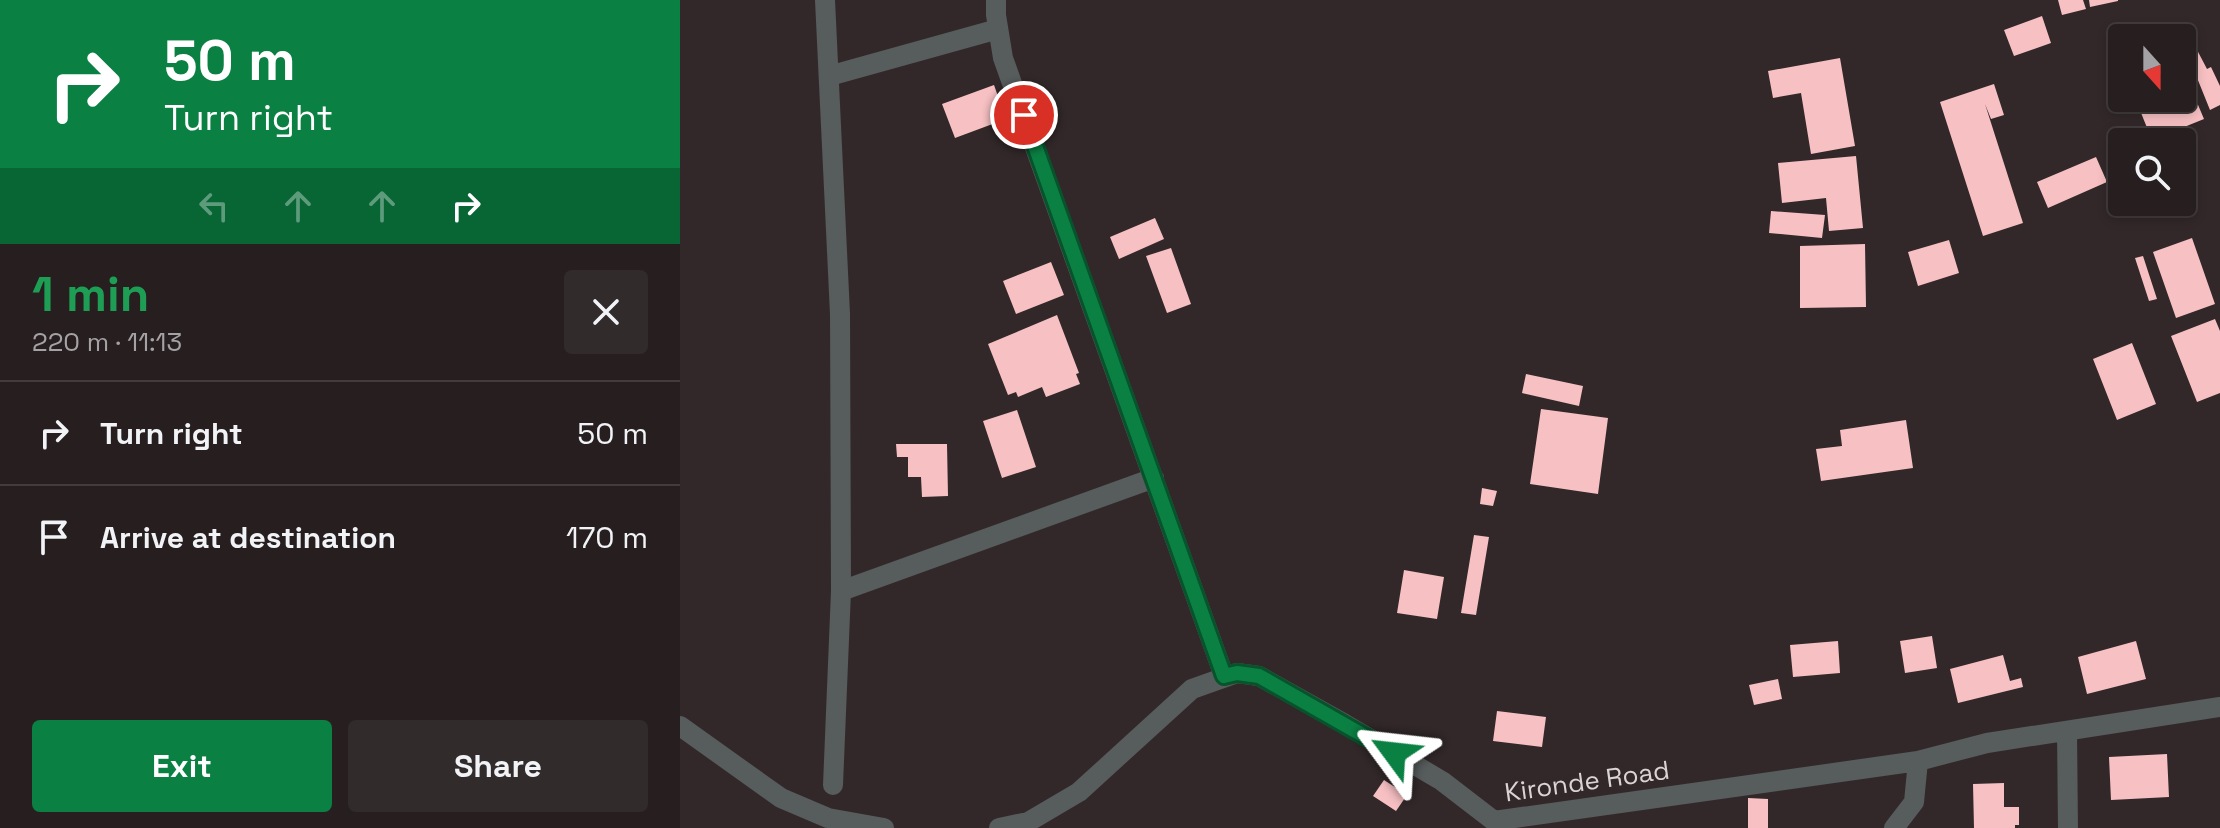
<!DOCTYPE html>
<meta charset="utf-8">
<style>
:root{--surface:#261e1f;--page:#322b2c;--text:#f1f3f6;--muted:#a4a2a4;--line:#423c3d;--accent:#0b8043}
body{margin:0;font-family:"Space Grotesk",sans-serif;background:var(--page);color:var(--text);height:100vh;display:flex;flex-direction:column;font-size:30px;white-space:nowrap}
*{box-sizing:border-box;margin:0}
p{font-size:26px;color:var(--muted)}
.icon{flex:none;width:44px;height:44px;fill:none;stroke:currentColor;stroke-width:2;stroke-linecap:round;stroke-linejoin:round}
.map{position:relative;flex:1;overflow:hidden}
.details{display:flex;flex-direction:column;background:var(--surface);width:680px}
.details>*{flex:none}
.hud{background:#0b8043;color:#fff;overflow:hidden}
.needle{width:52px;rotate:159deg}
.tools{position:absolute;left:1428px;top:24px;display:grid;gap:16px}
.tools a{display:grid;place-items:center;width:88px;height:88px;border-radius:8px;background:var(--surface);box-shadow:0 4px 12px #0003,0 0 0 2px var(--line);font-size:40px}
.pin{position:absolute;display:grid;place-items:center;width:68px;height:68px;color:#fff;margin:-34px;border:4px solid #fff;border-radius:50%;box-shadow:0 2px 8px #0007}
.me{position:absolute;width:88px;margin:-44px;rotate:300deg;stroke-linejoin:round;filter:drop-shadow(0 0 6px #0008)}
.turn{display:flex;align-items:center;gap:28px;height:168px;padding:0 32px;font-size:36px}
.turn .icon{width:104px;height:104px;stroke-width:2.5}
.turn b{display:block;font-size:56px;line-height:68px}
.lanes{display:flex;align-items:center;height:76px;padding:0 32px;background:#0003;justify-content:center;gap:40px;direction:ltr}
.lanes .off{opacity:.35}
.round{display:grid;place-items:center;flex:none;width:84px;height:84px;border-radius:8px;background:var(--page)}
.summary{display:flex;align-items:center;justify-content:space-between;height:136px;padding:0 32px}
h1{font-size:48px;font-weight:700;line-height:60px;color:#1e9e55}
.cta{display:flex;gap:16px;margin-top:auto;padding:16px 32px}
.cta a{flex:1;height:92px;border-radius:8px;background:var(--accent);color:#fff;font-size:32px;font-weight:700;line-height:92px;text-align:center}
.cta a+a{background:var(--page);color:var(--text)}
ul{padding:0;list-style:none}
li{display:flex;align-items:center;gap:24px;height:104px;padding:0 32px;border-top:2px solid var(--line)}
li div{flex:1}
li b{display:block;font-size:30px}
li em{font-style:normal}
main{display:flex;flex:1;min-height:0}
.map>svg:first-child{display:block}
.building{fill:#f7c0c3}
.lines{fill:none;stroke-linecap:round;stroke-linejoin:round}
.minor{stroke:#575c5c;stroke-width:20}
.route-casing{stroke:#07532c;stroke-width:20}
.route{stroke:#0b8043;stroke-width:14}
.labels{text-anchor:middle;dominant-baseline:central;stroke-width:8;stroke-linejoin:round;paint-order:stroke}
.street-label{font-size:26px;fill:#dbd4d5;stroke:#322829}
</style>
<main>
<section class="details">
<div class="hud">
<div class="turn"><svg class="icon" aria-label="right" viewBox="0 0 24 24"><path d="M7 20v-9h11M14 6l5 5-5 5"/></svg><div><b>50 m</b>Turn right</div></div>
<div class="lanes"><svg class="icon off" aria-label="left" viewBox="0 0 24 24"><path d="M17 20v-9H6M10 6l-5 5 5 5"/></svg><svg class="icon off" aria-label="ahead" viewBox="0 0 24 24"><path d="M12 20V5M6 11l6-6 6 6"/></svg><svg class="icon off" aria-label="ahead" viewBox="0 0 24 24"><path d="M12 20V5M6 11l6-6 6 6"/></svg><svg class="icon" aria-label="right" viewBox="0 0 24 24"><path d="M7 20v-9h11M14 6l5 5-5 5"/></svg></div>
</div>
<div class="summary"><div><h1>1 min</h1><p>220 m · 11:13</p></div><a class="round"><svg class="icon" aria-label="close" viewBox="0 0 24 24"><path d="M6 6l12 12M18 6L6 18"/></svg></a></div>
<ul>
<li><svg class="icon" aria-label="right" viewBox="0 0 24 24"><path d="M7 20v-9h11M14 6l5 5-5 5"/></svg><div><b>Turn right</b></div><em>50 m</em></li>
<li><svg class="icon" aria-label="arrive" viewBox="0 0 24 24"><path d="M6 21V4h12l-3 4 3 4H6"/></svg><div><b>Arrive at destination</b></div><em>170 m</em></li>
</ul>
<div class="cta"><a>Exit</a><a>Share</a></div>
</section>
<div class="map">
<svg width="1540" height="828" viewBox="0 0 1540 828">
<rect width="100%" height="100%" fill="#322829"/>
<path class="building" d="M1378,0H1403L1406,9L1382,15Z
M1409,0H1438V1L1410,7Z
M1362,16L1371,43L1334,56L1324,30Z
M1457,25L1463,38H1442V68L1429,37Z
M1486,30L1490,38H1468Z
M1516,48L1527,69L1531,67L1540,86V105L1530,110L1507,53Z
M1160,58L1175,146L1131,154L1121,93L1093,98L1088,71Z
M1502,67L1524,119L1472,140L1455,98H1502Z
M1314,84L1324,115L1311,119L1305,104L1343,223L1303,236L1260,102Z
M314,85L326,119L275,138L262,104Z
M1176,156L1183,228L1149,231L1146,198L1102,203L1098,163Z
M1416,157L1427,182L1368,208L1357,182Z
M1091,211L1145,215L1142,238L1089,233Z
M475,218L484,239L439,259L430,237Z
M1512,238L1535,304L1496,318L1473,252Z
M1269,240L1279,273L1238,286L1228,252Z
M1185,244L1186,307L1120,308V246Z
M491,248L511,304L487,313L466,256Z
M1463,256L1477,299L1469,301L1455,258Z
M371,262L384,295L336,314L323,281Z
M377,315L399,373L396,374L400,384L366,397L362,387L338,397L336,392L328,395L308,344Z
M1535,319L1540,331V393L1517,402L1491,336Z
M1452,343L1476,404L1437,420L1413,359Z
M846,374L903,386L899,406L842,393Z
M861,409L928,418L918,494L850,484Z
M337,410L356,467L322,478L303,421Z
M1226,420L1233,468L1141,481L1136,449L1162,446L1160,430Z
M216,444H267L268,496L242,497L241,477H228V457H217Z
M802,488L817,491L813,506L800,504Z
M794,535L809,537L796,615L781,613Z
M724,570L764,577L757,619L717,613Z
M1252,636L1257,668L1225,673L1220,641Z
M1158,641L1160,673L1113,677L1110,645Z
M1456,641L1466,679L1407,694L1398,657Z
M1323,655L1330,681L1341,678L1343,687L1278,703L1270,669Z
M1098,679L1102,699L1074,705L1069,685Z
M817,711L866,717L862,747L813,741Z
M1487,754L1489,797L1431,800L1429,757Z
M704,780L727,795L716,811L693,796Z
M1324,783V807H1339V825H1335V828H1294L1293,784Z
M1068,798L1088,799V828H1068Z"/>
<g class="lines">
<path class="minor" d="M145,0L160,314L161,591L153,785
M316,0V15L323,58L544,676
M149,76L318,29
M161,591L474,478
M0,726L101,798L148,818L204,828
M1387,731L1388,828
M319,828L348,822L399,792L512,689L557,673L579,676L665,724L762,781L814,821L1238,761L1307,743L1540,707
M1214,828L1234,802L1238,761"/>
</g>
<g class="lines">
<defs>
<path id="route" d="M344,115L544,676L557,673L579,676L714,753"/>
</defs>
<use href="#route" class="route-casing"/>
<use href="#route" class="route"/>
</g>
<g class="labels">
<g class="street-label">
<text transform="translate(907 781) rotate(-8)">Kironde Road</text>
</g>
</g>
</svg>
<div class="tools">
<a><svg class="needle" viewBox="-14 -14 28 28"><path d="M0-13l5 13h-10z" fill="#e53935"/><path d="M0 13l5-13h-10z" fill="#a4a2a4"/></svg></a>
<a><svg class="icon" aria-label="search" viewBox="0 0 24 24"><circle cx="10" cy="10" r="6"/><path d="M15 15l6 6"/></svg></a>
</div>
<div class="pin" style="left:344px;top:115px;background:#d93025"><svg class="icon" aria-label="arrive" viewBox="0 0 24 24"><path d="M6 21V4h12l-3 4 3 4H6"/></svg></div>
<svg class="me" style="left:714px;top:753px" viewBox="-20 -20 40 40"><path d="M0-17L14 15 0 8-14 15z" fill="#0b8043" stroke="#fff" stroke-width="4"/></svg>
</div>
</main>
